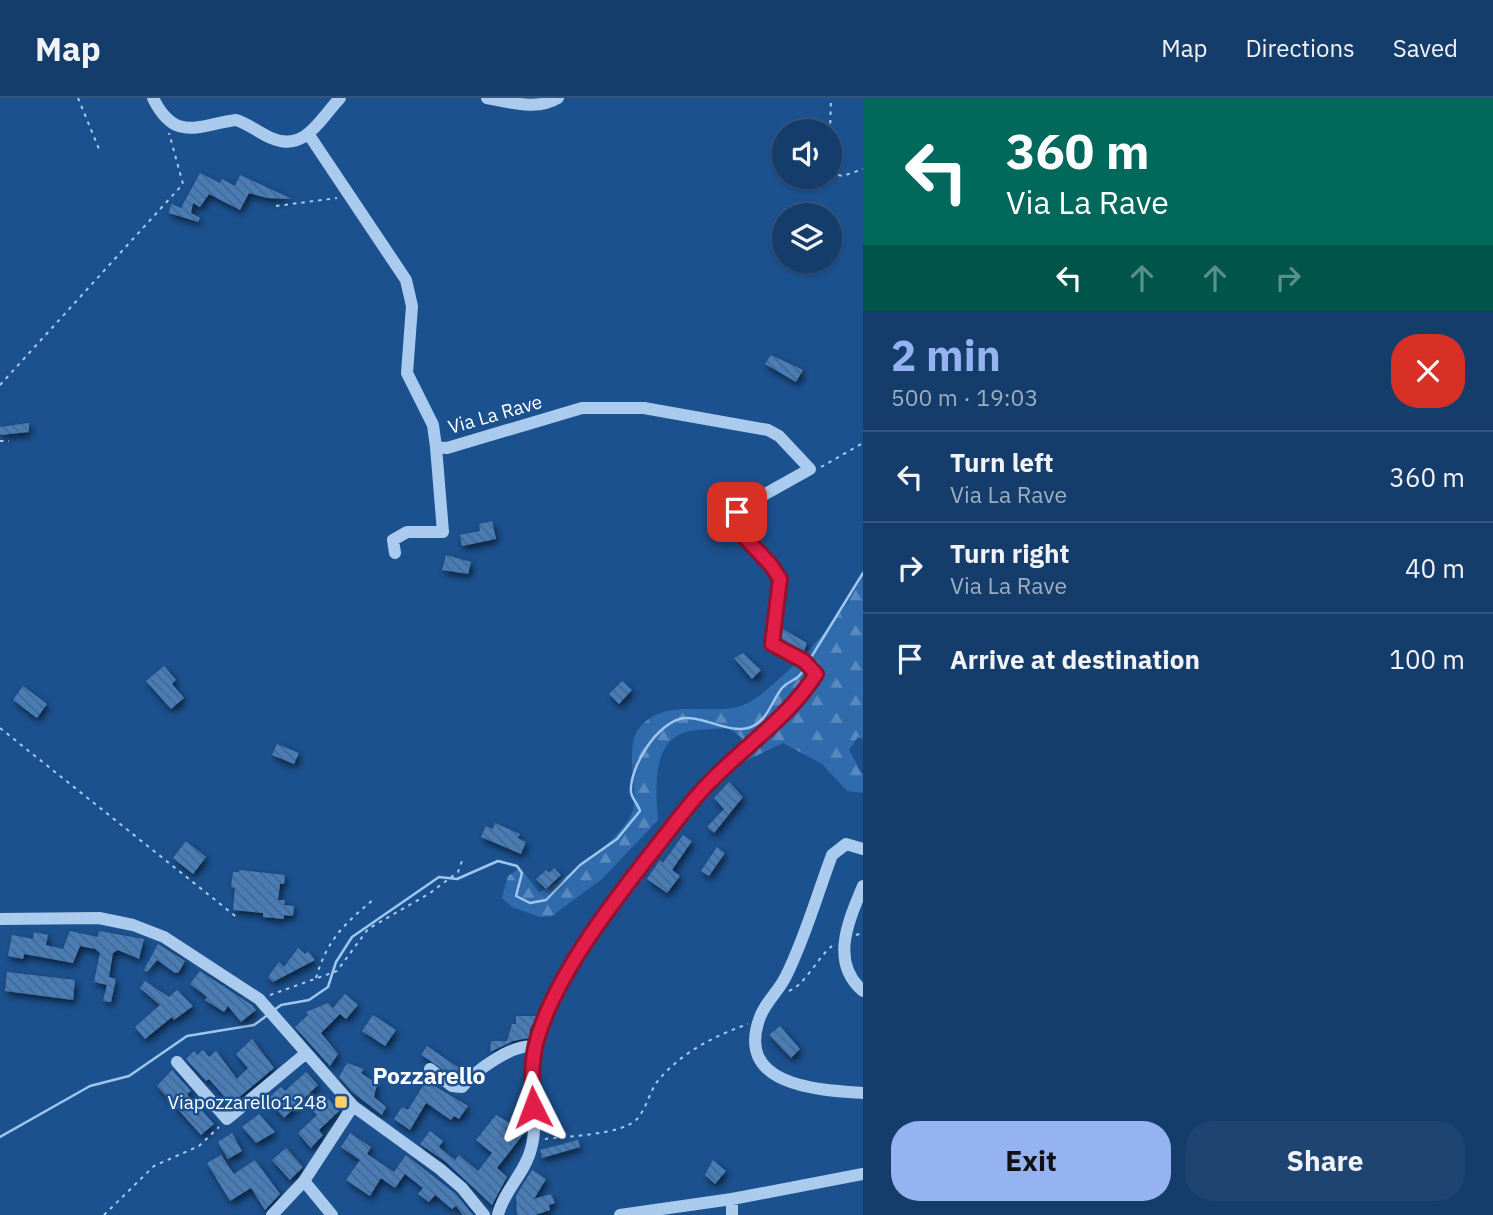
<!DOCTYPE html>
<meta charset="utf-8">
<style>
:root{--surface:#153d6b;--page:#1e4471;--text:#f1f3f6;--muted:#9daec1;--line:#34567e;--accent:#95b2f1}
body{margin:0;font-family:"IBM Plex Sans",sans-serif;background:var(--page);color:var(--text);height:100vh;display:flex;flex-direction:column;font-size:26px;white-space:nowrap}
*{box-sizing:border-box;margin:0}
p{font-size:23px;color:var(--muted)}
.icon{flex:none;width:38px;height:38px;fill:none;stroke:currentColor;stroke-width:2;stroke-linecap:round;stroke-linejoin:round}
.map{position:relative;flex:1;overflow:hidden}
.side{display:flex;flex-direction:column;background:var(--surface);width:630px}
.side>*{flex:none}
.hud{background:#00695c;color:#fff;overflow:hidden}
.tools{position:absolute;left:772px;top:21px;display:grid;gap:14px}
.tools a{display:grid;place-items:center;width:70px;height:70px;border-radius:50%;background:var(--surface);box-shadow:0 2px 5px #0004,0 0 0 2px var(--line);font-size:35px}
.pin{position:absolute;display:grid;place-items:center;width:60px;height:60px;color:#fff;margin:-30px;border-radius:14px;box-shadow:0 4px 10px #0006}
.me{position:absolute;width:77px;margin:-38px;rotate:357deg;stroke-linejoin:round;filter:drop-shadow(0 0 5px #0008)}
.turn{display:flex;align-items:center;gap:24px;height:147px;padding:0 28px;font-size:32px}
.turn .icon{width:91px;height:91px;stroke-width:2.5}
.turn b{display:block;font-size:49px;line-height:60px}
.lanes{display:flex;align-items:center;height:66px;padding:0 28px;background:#0003;justify-content:center;gap:35px;direction:ltr}
.lanes .off{opacity:.35}
.round{display:grid;place-items:center;flex:none;width:74px;height:74px;border-radius:28px;background:var(--page)}
.overview{display:flex;align-items:center;justify-content:space-between;height:119px;padding:0 28px}
h1{font-size:42px;font-weight:800;line-height:52px;color:var(--accent)}
.primary-button{display:flex;gap:14px;margin-top:auto;padding:14px 28px}
.primary-button a{flex:1;height:80px;border-radius:28px;background:var(--accent);color:#111;font-size:28px;font-weight:800;line-height:80px;text-align:center}
.primary-button a+a{background:var(--page);color:var(--text)}
ul{padding:0;list-style:none}
li{display:flex;align-items:center;gap:21px;height:91px;padding:0 28px;border-top:2px solid var(--line)}
li div{flex:1}
li b{display:block;font-size:26px}
li em{font-style:normal}
header{display:flex;align-items:center;gap:42px;box-sizing:border-box;height:98px;padding:0 35px;background:var(--surface);border-bottom:2px solid var(--line)}
header strong{font-size:33px}
nav{display:flex;gap:38px;margin-inline-start:auto;font-size:24px}
main{display:flex;flex:1;min-height:0}
.map>svg:first-child{display:block}
.forest{fill:url(#forest-firs)}
.lines{fill:none;stroke-linecap:round;stroke-linejoin:round}
.stream{stroke:#9ec6ef;stroke-width:2.5}
.building{fill:url(#building-back-hatch);filter:url(#shadow)}
.path{stroke:#abcbee;stroke-width:2;stroke-dasharray:3.5 5;stroke-linecap:butt}
.minor{stroke:#abcbee;stroke-width:12}
.route-casing{stroke:#92132f;stroke-width:18}
.route{stroke:#e11d48;stroke-width:12}
.poi-dot{fill:#fdcf69;stroke:#1c518f;stroke-width:2.5}
.labels{text-anchor:middle;dominant-baseline:central;stroke-width:5;stroke-linejoin:round;paint-order:stroke}
.street-label{font-size:19px;fill:#fff;stroke:#1c518f}
.poi-label{font-size:19px;fill:#fff;stroke:#1c518f;text-anchor:end}
.quarter-label{font-size:23px;font-weight:bold;fill:#fff;stroke:#1c518f}
</style>
<header>
<strong>Map</strong>
<nav><a>Map</a><a>Directions</a><a>Saved</a></nav>
</header>
<main>
<div class="map">
<svg width="863" height="1117" viewBox="0 0 863 1117">
<defs>
<pattern id="forest-firs" width="22" height="20" patternUnits="userSpaceOnUse" patternTransform="scale(1.75)"><rect width="22" height="20" fill="#306bad"/><path d="M5 1l3.5 6h-7zM16 11l3.5 6h-7z" fill="#5989bd"/></pattern>
<pattern id="building-back-hatch" width="6" height="6" patternUnits="userSpaceOnUse" patternTransform="scale(1.75)"><rect width="6" height="6" fill="#4a7db8"/><path d="M-1 5l2 2M0 0l6 6M5-1l2 2" fill="none" stroke="#4b6787"/></pattern>
<filter id="shadow"><feDropShadow dx="2.5" dy="4" stdDeviation="3.5" flood-color="#0009"/></filter>
</defs>
<rect width="100%" height="100%" fill="#1c518f"/>
<path class="forest" d="M863,478V641L858,639L849,652L863,677V695L847,693L822,666L783,645L737,667L742,640L729,630C716,631 703,631 690,633C650,641 656,692 658,722L602,781L552,818L540,819L512,809L502,800L508,778L520,770L539,794C563,783 632,735 634,707C636,686 625,646 640,629C666,599 708,618 741,608C764,602 827,535 841,514C849,503 856,490 863,478Z"/>
<g class="lines">
<path class="stream" d="M810,561L863,475
M274,912L281,907L309,902L328,889L336,864L352,839L439,779L457,781L498,763L517,768L522,775L516,798L530,805L546,802L580,767L617,741L640,713C638,706 632,701 631,694C629,670 658,622 685,620C705,619 728,635 748,630C767,625 771,604 782,590C790,581 797,584 805,570
M0,1039L90,988L129,978L187,938L254,927L269,916"/>
</g>
<path class="building" d="M200,75L220,85L222,81L235,88L240,77L292,101L267,100L249,95L240,112L209,96L200,109L193,105L191,115L200,120L198,124L169,115L171,106L181,110Z
M771,257L803,272L796,284L765,266Z
M29,325V334L0,337V329Z
M492,423L496,441L462,448L460,437L480,433L479,426Z
M446,457L471,464L468,476L442,472Z
M783,531L807,545L804,553L781,541Z
M743,555L761,572L752,581L734,560Z
M164,568L176,582L172,586L184,600L171,611L146,583Z
M622,583L632,592L619,606L609,596Z
M23,588L47,606L37,620L13,602Z
M277,646L299,655L294,666L272,657Z
M729,684L743,699L714,735L707,729L724,711L714,700Z
M495,725L520,736L518,740L526,744L521,756L481,739L486,728L493,731Z
M683,737L692,743L672,772L680,778L667,795L647,781L660,762L663,765Z
M186,743L206,759L193,776L173,760Z
M717,749L725,755L709,778L701,773Z
M554,770L561,777L546,791L536,781L546,772L549,775Z
M239,772L285,777L284,786H280L278,802H285L284,807L294,808L293,818L284,817V821L263,819V815L233,812L235,790L231,789L233,774H239Z
M70,833L98,839L99,833L144,841L139,861L118,852L113,855L109,879L116,881L111,904L103,903L107,887L94,884L100,855L95,851L80,848L73,865L24,856L23,861L8,858L12,837L33,841L34,834L48,837L46,847L63,851Z
M158,846L185,863L179,874L175,875L157,862L147,874L144,872Z
M298,850L305,856L308,853L315,862L273,884L268,879L279,864L284,869Z
M200,873L252,907L256,912L241,924L228,908L224,914L205,902L207,899L190,886Z
M7,874L75,882L73,902L5,893Z
M145,883L169,899L177,892L193,908L174,922L172,919L145,941L135,929L160,907L140,890Z
M345,896L358,907L346,921L340,916L321,935L338,956L330,968L295,929L308,917L306,914L328,905L333,910Z
M373,917L396,932L385,948L362,933Z
M516,918H537L530,931L529,940L513,943L490,954L491,943H507L512,926H516Z
M780,928L800,951L791,960L769,937Z
M252,941L274,970L231,1006L209,981L206,983L186,961L194,953L197,957L203,952L209,959L216,953L237,981L248,970L236,956Z
M427,948L465,974L455,980L429,962L421,957Z
M347,965L364,971L361,975L377,986L374,999L386,1009L382,1017L352,994L339,979Z
M172,972L191,993L187,996L214,1026L201,1037L157,988Z
M306,974L318,987L284,1020L267,1001L281,989L285,993Z
M426,983L468,1008L459,1021L454,1018L451,1022L426,1005L410,1032L394,1021L402,1009L408,1012Z
M327,999L339,1013L319,1032L323,1037L311,1050L298,1035L317,1017L312,1012Z
M259,1016L275,1034L256,1045L242,1029Z
M496,1017L525,1034L497,1070L507,1079L492,1107L446,1064L420,1046L430,1033L443,1043L439,1049L455,1062L459,1057L478,1073L492,1055L476,1042Z
M232,1035L242,1053L228,1061L218,1044Z
M350,1035L371,1049L367,1056L394,1074L406,1057L456,1096L473,1117H463L456,1108L452,1111L435,1097L429,1104L418,1096L423,1090L405,1076L395,1090L381,1080L370,1098L346,1082L360,1062L341,1049Z
M578,1042L580,1049L542,1060L540,1052Z
M286,1050L303,1069L290,1082L272,1062Z
M221,1057L234,1076L255,1062L280,1096L265,1112L251,1090L230,1103L207,1065Z
M713,1062L726,1073L715,1086L705,1077Z
M532,1072L546,1081L534,1101L551,1096L555,1105L549,1107L550,1112L535,1117H517L516,1098Z"/>
<g class="lines">
<path class="path" d="M78,0L99,51
M830,34L831,0
M830,75L843,78L863,71
M276,108L337,100
M0,287L183,86L169,35
M0,343H9
M821,369L863,345
M0,630L239,821
M856,837L863,835
M316,880C327,842 344,826 374,801
M789,893C806,886 817,860 832,848
M270,897L337,873L368,831L430,795L458,774L463,760
M545,1041C567,1038 620,1037 636,1022C646,1012 649,995 657,984C680,955 714,938 748,926
M104,1117L154,1068L199,1048L219,1029"/>
<path class="minor" d="M153,0C175,45 198,27 236,22C249,26 259,35 271,40C305,55 320,21 340,0
M487,0C510,4 537,13 558,0
M309,37L406,182L412,208L407,275L433,327L436,349L447,350L582,310H644L768,332L779,338L810,371L751,404L734,418L733,423L780,481L772,546L804,563L816,576C786,625 733,654 697,697C648,756 601,815 565,883C554,904 541,927 535,951C528,984 540,1018 531,1051C525,1075 503,1094 498,1117
M395,455L393,442L407,434H443L436,349
M863,751L846,746L832,757C817,797 805,840 786,878C779,893 766,903 760,919C734,988 818,992 863,995
M863,788C849,822 829,864 863,893
M0,821L99,820L133,827L164,839L259,901L353,1008L440,1071L462,1090L484,1117
M177,964L227,1021L305,956
M430,971L452,988L462,989C475,973 514,944 535,949
M304,1083L332,1117
M272,1117L304,1083L353,1008
M620,1117L732,1101L863,1076
M732,1117V1101"/>
</g>
<g class="lines">
<defs>
<path id="route" d="M533,1009C532,989 531,970 535,950C551,880 620,795 664,739C680,719 694,699 712,682C746,647 790,618 816,576L804,563L772,546L780,481L771,467L734,428V418L737,414"/>
</defs>
<use href="#route" class="route-casing"/>
<use href="#route" class="route"/>
</g>
<rect class="poi-dot" x="334" y="997" width="14" height="14" rx="3.5"/>
<g class="labels">
<g class="street-label">
<text transform="translate(495 316) rotate(-16)">Via La Rave</text>
</g>
<g class="poi-label">
<text x="327" y="1004">Viapozzarello1248</text>
</g>
<g class="quarter-label">
<text x="429" y="977">Pozzarello</text>
</g>
</g>
</svg>
<div class="tools">
<a><svg class="icon" aria-label="sound" viewBox="0 0 24 24"><path d="M4 9h4l5-4v14l-5-4H4zM17 9q2 3 0 6"/></svg></a>
<a><svg class="icon" aria-label="layers" viewBox="0 0 24 24"><path d="M12 4l9 5-9 5-9-5zM3 14l9 5 9-5"/></svg></a>
</div>
<div class="pin" style="left:737px;top:414px;background:#d93025"><svg class="icon" aria-label="arrive" viewBox="0 0 24 24"><path d="M6 21V4h12l-3 4 3 4H6"/></svg></div>
<svg class="me" style="left:533px;top:1009px" viewBox="-20 -20 40 40"><path d="M0-17L14 15 0 8-14 15z" fill="#e11d48" stroke="#fff" stroke-width="4"/></svg>
</div>
<section class="side">
<div class="hud">
<div class="turn"><svg class="icon" aria-label="left" viewBox="0 0 24 24"><path d="M17 20v-9H6M10 6l-5 5 5 5"/></svg><div><b>360 m</b>Via La Rave</div></div>
<div class="lanes"><svg class="icon" aria-label="left" viewBox="0 0 24 24"><path d="M17 20v-9H6M10 6l-5 5 5 5"/></svg><svg class="icon off" aria-label="ahead" viewBox="0 0 24 24"><path d="M12 20V5M6 11l6-6 6 6"/></svg><svg class="icon off" aria-label="ahead" viewBox="0 0 24 24"><path d="M12 20V5M6 11l6-6 6 6"/></svg><svg class="icon off" aria-label="right" viewBox="0 0 24 24"><path d="M7 20v-9h11M14 6l5 5-5 5"/></svg></div>
</div>
<div class="overview"><div><h1>2 min</h1><p>500 m · 19:03</p></div><a class="round" style="background:#d93025;color:#fff"><svg class="icon" aria-label="close" viewBox="0 0 24 24"><path d="M6 6l12 12M18 6L6 18"/></svg></a></div>
<ul>
<li><svg class="icon" aria-label="left" viewBox="0 0 24 24"><path d="M17 20v-9H6M10 6l-5 5 5 5"/></svg><div><b>Turn left</b><p>Via La Rave</p></div><em>360 m</em></li>
<li><svg class="icon" aria-label="right" viewBox="0 0 24 24"><path d="M7 20v-9h11M14 6l5 5-5 5"/></svg><div><b>Turn right</b><p>Via La Rave</p></div><em>40 m</em></li>
<li><svg class="icon" aria-label="arrive" viewBox="0 0 24 24"><path d="M6 21V4h12l-3 4 3 4H6"/></svg><div><b>Arrive at destination</b></div><em>100 m</em></li>
</ul>
<div class="primary-button"><a>Exit</a><a>Share</a></div>
</section>
</main>
